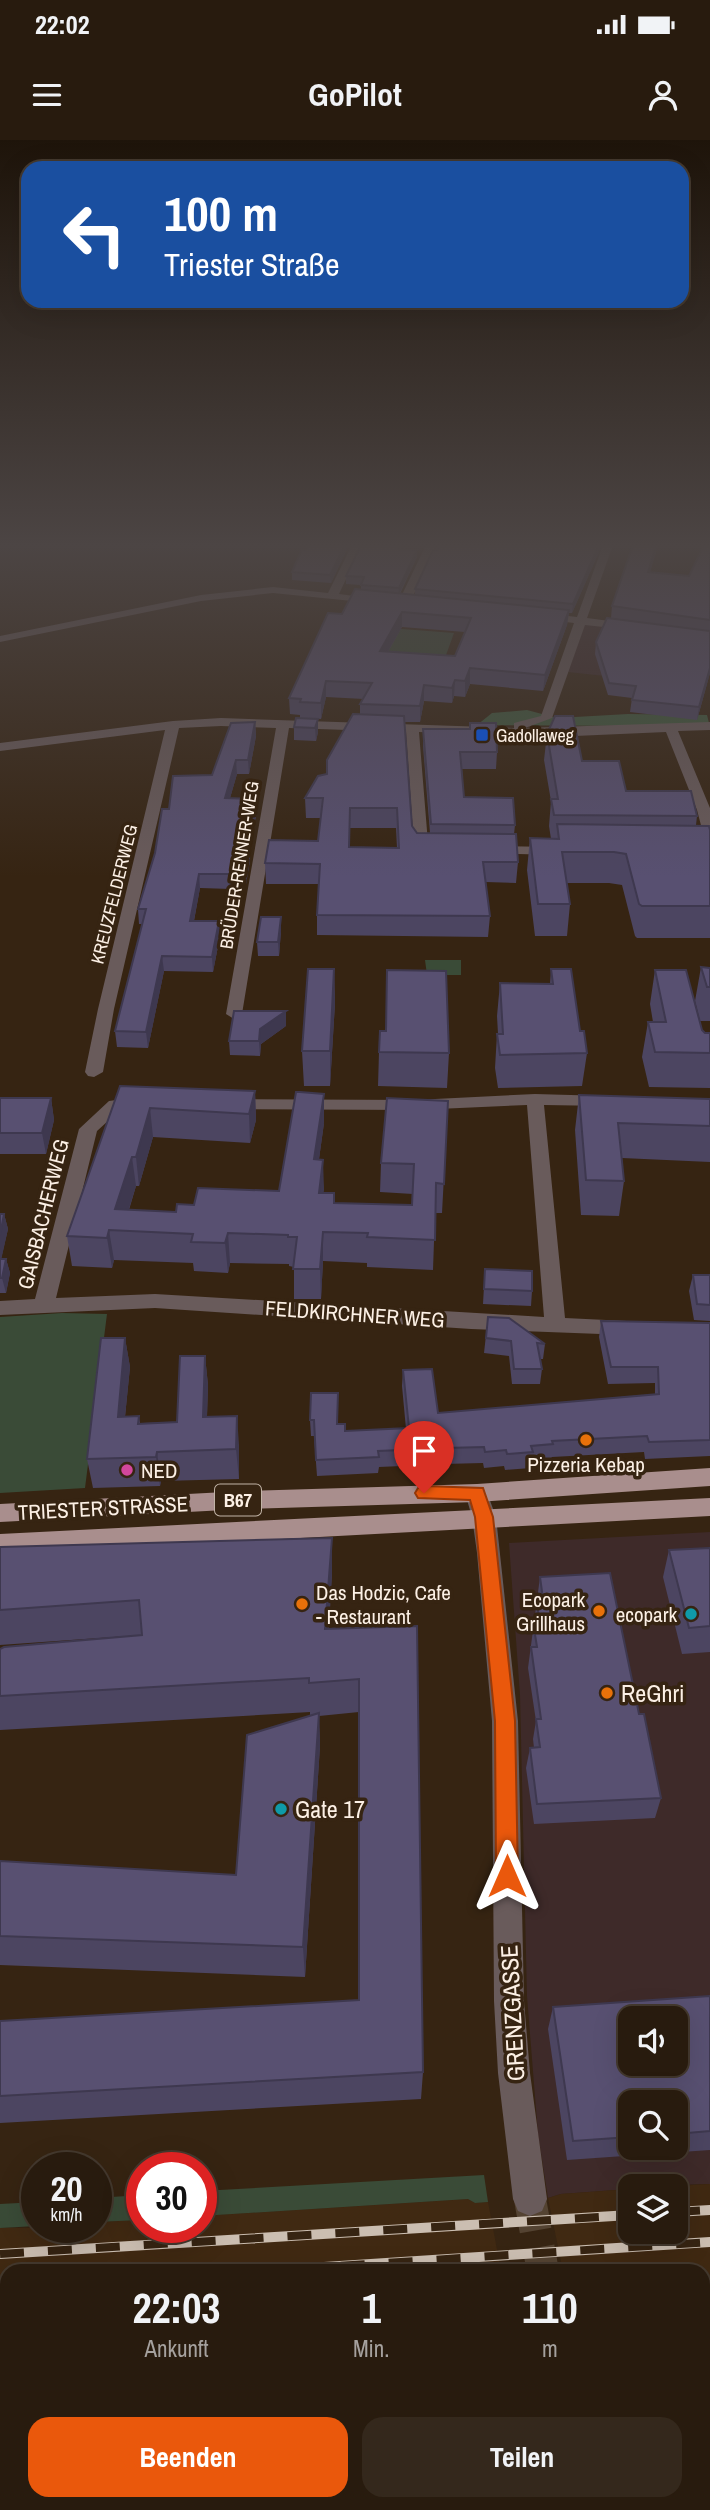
<!DOCTYPE html>
<html lang="de">
<meta charset="utf-8">
<style>
:root{--surface:#281b0e;--page:#34281c;--text:#f1f3f6;--muted:#a5a19e;--line:#44392e;--accent:#ea580c}
body{margin:0;font-family:"Archivo Narrow",sans-serif;background:var(--page);color:var(--text);height:100vh;display:flex;flex-direction:column;font-size:26px;white-space:nowrap}
*{box-sizing:border-box;margin:0}
p{font-size:23px;color:var(--muted)}
.icon{flex:none;width:38px;height:38px;fill:none;stroke:currentColor;stroke-width:2;stroke-linecap:round;stroke-linejoin:round}
.map{position:relative;flex:1;overflow:hidden}
.panel{position:absolute;left:0px;top:2124px;width:710px;height:247px;display:flex;flex-direction:column;background:var(--surface);border-radius:21px 21px 0 0;box-shadow:0 7px 28px #0002,0 0 0 2px var(--line)}
.panel>*{flex:none}
.top-card{position:absolute;left:21px;top:21px;width:668px;height:147px;border-radius:21px;box-shadow:0 7px 28px #0002,0 0 0 2px var(--line);background:#1a4fa0;color:#fff;overflow:hidden}
.buttons{position:absolute;left:618px;top:1866px;display:grid;gap:14px}
.buttons a{display:grid;place-items:center;width:70px;height:70px;border-radius:14px;background:var(--surface);box-shadow:0 7px 28px #0002,0 0 0 2px var(--line);font-size:35px}
.speed{position:absolute;left:21px;top:2012px;display:flex;gap:14px;font-size:35px;font-weight:700;text-align:center}
.speed>*{display:grid;place-content:center;width:91px;height:91px;border-radius:50%;background:var(--surface);box-shadow:0 7px 28px #0002,0 0 0 2px var(--line);line-height:1}
.speed small{font-size:18px;font-weight:400}
.speed .limit{border:10px solid #d22;background:#fff;color:#111}
.pin{position:absolute;display:grid;place-items:center;width:60px;height:60px;color:#fff;margin:-72px -30px;border-radius:50% 50% 50% 0;rotate:-45deg;box-shadow:0 0 7px #0007}
.pin .icon{rotate:45deg}
.me{position:absolute;width:77px;margin:-38px;rotate:0deg;stroke-linejoin:round;filter:drop-shadow(0 0 5px #0008)}
.turn{display:flex;align-items:center;gap:24px;height:147px;padding:0 28px;font-size:32px}
.turn .icon{width:91px;height:91px;stroke-width:2.5}
.turn b{display:block;font-size:49px;line-height:60px}
.eta{display:flex;justify-content:space-evenly;align-items:center;height:119px;text-align:center}
.eta b{font-size:42px;font-weight:800;line-height:49px}
.cta{display:flex;gap:14px;margin-top:auto;padding:14px 28px}
.cta a{flex:1;height:80px;border-radius:21px;background:var(--accent);color:#fff;font-size:28px;font-weight:800;line-height:80px;text-align:center}
.cta a+a{background:var(--page);color:var(--text)}
.status{display:flex;justify-content:space-between;align-items:center;height:49px;padding:0 35px;background:var(--surface);direction:ltr}
.status svg{height:19px;fill:currentColor}
header{display:flex;justify-content:space-between;align-items:center;height:91px;padding:0 28px;background:var(--surface);font-size:32px;font-weight:800}
.map>svg:first-child{display:block}
.commercial{fill:#3e2a29;fill-rule:evenodd}
.built{fill:#402912}
.green{fill:#3a4b37}
.forest{fill:#40583d}
.lines{fill:none;stroke-linecap:round;stroke-linejoin:round}
.minor-tunnel{stroke:#544332;stroke-width:32;stroke-dasharray:32 17;stroke-linecap:butt}
.minor{fill:#695b5b;fill-rule:evenodd}
.major{fill:#a98e8d;fill-rule:evenodd}
.rail-casing{stroke:#cbbeb1;stroke-width:10}
.rail{stroke:#362412;stroke-width:8;stroke-dasharray:24;stroke-linecap:butt}
.wall{fill:#4c4561;fill-rule:evenodd}
.shaded-wall{fill:#3e384f}
.building{fill:#585071;stroke:#3e384f;stroke-width:2;fill-rule:evenodd}
.route{fill:#ea580c;stroke:#983908;stroke-width:2}
.transit-dot{fill:#1a4fb4;stroke:#362412;stroke-width:2.5}
.food-dot{fill:#e8710a;stroke:#362412;stroke-width:2.5}
.hotel-dot{fill:#d1479c;stroke:#362412;stroke-width:2.5}
.culture-dot{fill:#0f9aa8;stroke:#362412;stroke-width:2.5}
.labels{text-anchor:middle;dominant-baseline:central;stroke-width:7;stroke-linejoin:round;paint-order:stroke}
.far-poi-label{font-size:18px;fill:#fcf0e5;stroke:#362412;text-anchor:start}
.far-street-label{font-size:18px;fill:#fcf0e5;stroke:#362412}
.shield{fill:#362412;stroke:#c1b3a6;stroke-width:2}
.shield-label{font-size:19px;font-weight:bold;fill:#fcf0e5}
.street-label{font-size:21px;fill:#fcf0e5;stroke:#362412}
.poi-label{font-size:21px;fill:#fcf0e5;stroke:#362412;text-anchor:start}
.near-poi-label{font-size:24px;fill:#fcf0e5;stroke:#362412;text-anchor:start}
.near-street-label{font-size:24px;fill:#fcf0e5;stroke:#362412}
</style>
<div class="status"><b>22:02</b><svg viewBox="0 0 49 12"><path d="M0 12V9h3v3zM5 12V6h3v6zM10 12V3h3v9zM15 12V0h3v12zM26 1h20v11H26zM47 4h2v5h-2z"/></svg></div>
<header><svg class="icon" aria-label="menu" viewBox="0 0 24 24"><path d="M4 6h16M4 12h16M4 18h16"/></svg>GoPilot<svg class="icon" aria-label="person" viewBox="0 0 24 24"><circle cx="12" cy="8" r="4"/><path d="M4 21q1-7 8-7t8 7"/></svg></header>
<div class="map">
<svg width="710" height="2370" viewBox="0 0 710 2370">
<rect width="100%" height="100%" fill="#362412"/>
<path class="commercial" d="M585,484L655,493L632,539L568,532Z
M710,1392V2044L630,2046V2049L561,2054L548,2058L538,1994L527,1856L520,1555L509,1403ZM630,1878H676V1923H630ZM630,1962H676V2007H630Z"/>
<path class="built" d="M710,2044V2229L704,2230V2132L563,2131L548,2058L561,2054L630,2049V2091H676V2046Z
M468,2059L475,2063L488,2062L501,2131L7,2132V2273H0V2088H96V2082L142,2080V2088H201V2076Z"/>
<path class="green" d="M389,488L454,493L441,529L371,526Z
M425,820H461V835H427Z
M62,1173L107,1174L85,1348L0,1353V1177Z
M484,2035L488,2062L475,2063L468,2059L201,2076V2051Z
M142,2055V2080L96,2082V2058Z
M37,2062V2086L0,2088V2064Z"/>
<path class="forest" d="M527,570L557,578L628,574L707,575L709,583L645,586L477,585L492,573Z"/>
<g class="lines">
<path class="minor-tunnel" d="M530,2059L543,2132"/>
<path class="minor" d="M352,405H362L339,454L378,459L382,460V464L273,453L201,461L0,502V496L201,455L273,447L328,453Z
M426,405H436L410,463L400,465L398,463Z
M603,405H613L587,478L632,484L638,487L632,490L585,485L552,578L525,588L710,582V590L678,591L710,668V697L703,693L697,670L666,592L552,597L419,592L428,703L442,710L435,714L414,706L406,592L289,588L242,874L234,879L226,874L276,588L221,586L179,588L114,869L103,932L94,937L88,936L85,932L98,869L165,590L0,611V603L173,581L221,578L514,588V583L541,576L574,483L542,479L536,476L542,473L577,477Z
M489,706L558,707L565,711L558,715L484,713L482,710Z
M535,954L606,956L615,961L606,966L544,965L565,1178L627,1181L634,1183L638,1188L634,1193L627,1195L471,1189L155,1168L0,1175V1161L35,1159L79,989L109,961L138,957L144,958L147,962L144,966L120,970L97,991L56,1158L155,1154L544,1177L527,965L415,970L229,969L220,964L229,959L415,960Z
M477,1344L485,1347L496,1377L518,1581L524,1861L530,1933L547,2059L542,2071L530,2076L518,2071L513,2059L498,1933L494,1861L492,1581L477,1413L472,1377L465,1353L469,1347Z
M7,2279V2315L0,2316V2280Z
M460,2364H498V2370H460Z
M573,2364H611L612,2370H574Z"/>
<path class="major" d="M710,1328V1346L477,1362L244,1369L0,1382V1364L244,1351L477,1344Z
M710,1358V1376L0,1414V1394Z"/>
<defs>
<path id="rail" d="M676,2072L710,2070
M0,2114L630,2075
M245,2132L710,2102
M0,2147H7
M704,2165L710,2164
M704,2199H710
M0,2210L7,2209
M0,2245L7,2244"/>
</defs>
<use href="#rail" class="rail-casing"/>
<use href="#rail" class="rail"/>
</g>
<path class="wall" d="M349,405L331,443L292,440V432L306,410Z
M361,405H401L400,409L417,417L400,454L415,455V449L602,405L572,473H569L567,485L543,551L470,544L465,557L454,556L452,563L424,561L420,582H404L412,686L417,693H430L423,606V589L497,612L496,629H462L464,657L515,685L514,694L518,722L516,743L486,742L490,776L488,797L317,795V775L319,744H266L265,723L318,701L321,678H306L305,658L327,634L360,574V564L364,559L326,557L321,579L300,578V575L290,574L289,558L342,474L361,450V445L346,444V436ZM402,487L465,492L455,516L388,512ZM350,688H396L397,708L349,707Z
M633,405H658L650,432L689,436L704,405H701H710V533L697,580L630,572L632,558L608,555L595,514L596,502L662,485L611,478L612,466Z
M318,579V592L316,601L294,600V587Z
M255,582L256,596L249,634H237L230,658L257,673L248,706H249L250,720L246,744H232L231,749L200,748L194,781L220,796L213,832L164,831L148,908L117,907L115,891L142,784H139L138,769L169,669L212,635Z
M547,594L582,621L626,651L697,676L696,685L710,690V798H637L635,796L622,745L609,743H567L570,764L567,796H535L527,730L530,698L551,699L549,686L551,661L544,620Z
M281,791L279,816H258L257,802Z
M701,827L710,828V881H700L695,861Z
M334,829L335,863L330,946H304L302,911Z
M551,829L580,891L587,913L582,946L498,948L495,928L497,894H498L497,876L500,843L550,844Z
M655,830L702,890L705,893H710V948L649,947L642,917L648,882H653L650,864Z
M286,886L261,904L260,916L230,915L229,901Z
M386,891L449,913L447,948L378,946L379,912Z
M120,946L255,951L256,980L250,1003L153,997L139,1046H136L129,1070L176,1072L194,1065L279,1051L324,983L319,1019L324,1049L323,1053L334,1063L412,1065L413,1054L380,1052L381,1023L448,961L442,1073H435L433,1130L367,1127V1123L323,1121L321,1159H294V1127L289,1126V1124L230,1123L228,1133L194,1131L193,1123L114,1120L112,1128L72,1126L67,1096Z
M579,955L710,959V1022L622,1018L624,1041L619,1076L581,1075L575,990Z
M0,958H51L54,980L46,1014H0Z
M0,1074H4L8,1089L1,1119H6L10,1133L6,1153H0Z
M485,1129L532,1151L531,1166L483,1164Z
M693,1135H710V1181L694,1180L689,1151Z
M488,1177L545,1204L543,1219H540L542,1229L540,1244H512L509,1216L484,1213Z
M601,1181L710,1183V1316L645,1319L644,1312L552,1317L551,1320L532,1322L531,1328L505,1330L504,1326L484,1328L483,1323L444,1324L437,1332L425,1325L379,1327L378,1333L317,1336L314,1296H311L310,1280L338,1284L345,1291L406,1289L402,1246L403,1230L438,1273L655,1254V1243L608,1244L599,1197Z
M125,1198L130,1227L125,1277L139,1276L140,1283L177,1282L205,1216L208,1245L207,1277L239,1305V1339L161,1341L160,1346L93,1348L87,1319Z
M332,1398V1433L329,1488L417,1486L423,1932L421,1959L0,1983V1881L359,1860V1572L319,1576L320,1606L305,1837L0,1825V1721L236,1735L310,1576V1572L0,1590V1509L142,1495L0,1505V1407Z
M710,1408V1512L682,1514L663,1437L669,1410Z
M540,1437L639,1574L661,1658L655,1678L534,1684L526,1628L530,1608H534L533,1599L536,1581L528,1528Z
M710,1856V2010L567,2020L548,1889L553,1867ZM630,1962H676V2007H630Z
M207,2364H251L250,2369L208,2367Z"/>
<path class="shaded-wall" d="M345,405H349L331,443L330,435Z
M599,405H602L572,473L573,464Z
M656,405H658L647,443L648,432Z
M417,410V417L398,456L399,448Z
M569,470L567,485L543,551L545,535Z
M402,472V487L379,527L380,511Z
M470,528V544L465,557V541Z
M710,528V533L697,580L699,567Z
M455,540L454,556L452,563V548Z
M326,541V557L321,579V563Z
M424,545V561L420,582V566Z
M318,579V592L316,601L315,588Z
M255,582L256,596L249,634L248,620Z
M236,620L237,634L226,672L225,658Z
M257,659V673L244,720L243,706Z
M249,706L250,720L246,744L245,729Z
M231,729L232,744L231,749L230,734Z
M199,734L200,748L191,796L190,781Z
M281,777V791L279,816L278,802Z
M219,781L220,796L213,832L212,817Z
M162,816L164,831L148,908L146,892Z
M334,829L335,863L330,946V911Z
M286,871V886L261,904L260,916L259,901L260,889Z
M255,951L256,980L250,1003L249,974Z
M324,954V983L315,1048L314,1019Z
M51,958L54,980L46,1014L42,993Z
M150,968L153,997L139,1046L136,1017Z
M132,1017L136,1046L122,1091L115,1069Z
M323,1020L324,1049L319,1082V1053Z
M4,1074L8,1089L0,1125V1095Z
M109,1090L114,1120L112,1128L107,1098Z
M323,1092V1121L321,1159L320,1129Z
M228,1093L230,1123L228,1133L225,1103Z
M6,1119L10,1133L6,1153L2,1138Z
M125,1198L130,1227L122,1306L118,1277Z
M205,1216L208,1245L206,1307L203,1277Z
M237,1276L239,1305V1339L236,1309Z
M445,1308L444,1324L437,1332L438,1316Z
M157,1312L161,1341L160,1346L156,1317Z
M332,1398V1433L326,1523L325,1489Z
M319,1573L320,1606L305,1837L303,1807Z"/>
<path class="building" d="M308,405H345L330,435L292,432L302,409L306,410Z
M361,405H399L398,409L417,410L399,448L361,445L364,437L346,436Z
M439,405H599L573,464L415,449L433,410H437Z
M633,405H656L648,432L689,436L704,405H710V480L612,466Z
M355,449L569,470L545,535L470,528L465,541L455,540L452,548L424,545L420,566L360,564L372,543L326,541L321,563L300,562L301,559L289,558L328,473L342,474ZM402,472L471,478L455,516L380,511Z
M607,478L710,491V528L699,567L632,560L636,546L609,543L596,502Z
M353,574L404,576L412,686L417,693L516,694L518,722H483L490,776L317,775L320,724L265,723L269,700L318,701L323,658H305L318,636L327,634V620ZM350,668H397L399,708L349,707Z
M555,576H573L582,621H619L626,651H691L697,676L554,675L551,659H558L547,594Z
M296,578L318,579L315,588L294,587Z
M255,582L248,620H236L225,658L257,659L243,706H249L245,729H231L230,734H199L190,781H219L212,817L162,816L146,892L115,891L146,769H138L155,713L162,669H169L173,636L212,635L231,583Z
M470,583H496L497,612H460L464,657L513,658L515,685L431,684L423,589H470Z
M557,684L709,686L710,690V766H642L639,764L626,714L614,712H562L570,764H538L530,698L559,699Z
M261,777H281L278,802H257Z
M701,827L710,828V847H707Z
M308,829H334L330,911H302Z
M551,829H571L580,891H584L587,913L500,915L497,894H503L500,843L553,844Z
M387,830L446,831L449,913L379,912L380,891H386Z
M655,830H686L702,890L705,893H710V913L655,912L648,882H666Z
M234,871H286L260,889L259,901H229Z
M120,946L255,951L249,974L150,968L136,1017H132L115,1069L176,1072L177,1064L194,1065L198,1048L279,1051L296,952H300L324,954L314,1019L323,1020L319,1053H334V1063L412,1065L414,1024L381,1023L387,958L448,961L444,1044L436,1043L435,1100L367,1097L368,1093L323,1092L320,1129H293L297,1097H288V1095L228,1093L225,1103L191,1102L193,1094L109,1090L107,1098L67,1096Z
M579,955L710,959V986L618,983L624,1041L586,1040Z
M0,958H51L42,993H0Z
M0,1074H4L0,1095Z
M0,1119H6L2,1138H0Z
M485,1129L532,1131V1151L484,1149Z
M693,1135H710V1165L697,1164Z
M488,1177L509,1178L545,1204L537,1203L542,1229H514L511,1201L486,1198Z
M601,1181L710,1183V1300L649,1302L647,1296L552,1301L553,1304L531,1306L533,1312L507,1314L506,1310L485,1312L484,1307L445,1308L438,1316L426,1309L378,1311L379,1317L316,1320L314,1280H310L311,1253H338L337,1284H345V1291L409,1288L403,1230L432,1229L438,1273L659,1254L658,1227H611Z
M101,1198H125L118,1277L139,1276L138,1284L177,1282L180,1216H205L203,1277L237,1276L236,1309L157,1312L156,1317L87,1319Z
M332,1398L325,1489L417,1486L423,1932L0,1956V1881L359,1860V1539L309,1543V1538L0,1556V1509L4,1507L142,1495L139,1460L0,1470V1407Z
M710,1408V1486L689,1488L669,1410Z
M610,1433L639,1574H644L661,1658L537,1664L530,1608L540,1607L536,1579H541L531,1507H537L533,1482H540L536,1460L543,1459L540,1437Z
M319,1573L303,1807L0,1796V1721L236,1735L247,1595Z
M710,1856V1991L676,1994V1962H630V1997L573,2001L553,1867ZM630,1878H676V1923H630Z
M213,2364H249V2366Z
M292,2364H354V2370H291Z"/>
<linearGradient id="sky" x2="0" y2="1"><stop stop-color="#1e140a"/><stop offset="0.55" stop-color="#4c4544"/><stop offset="1" stop-color="#4c4544" stop-opacity="0"/></linearGradient>
<rect width="710" height="737" fill="url(#sky)"/>
<path class="route" d="M424,1346L483,1348L493,1377L515,1581L518,1736L515,1744L507,1747L499,1744L496,1736L495,1581L475,1377L470,1360L418,1358L415,1353L418,1348Z"/>
<rect class="transit-dot" x="475" y="588" width="14" height="14" rx="3.5"/>
<g class="food-dot">
<circle cx="586" cy="1300" r="7"/>
<circle cx="302" cy="1464" r="7"/>
<circle cx="599" cy="1471" r="7"/>
<circle cx="607" cy="1553" r="7"/>
</g>
<circle class="hotel-dot" cx="127" cy="1330" r="7"/>
<g class="culture-dot">
<circle cx="691" cy="1474" r="7"/>
<circle cx="281" cy="1669" r="7"/>
</g>
<g class="labels">
<g class="far-poi-label">
<text x="496" y="595">Gadollaweg</text>
</g>
<g class="far-street-label">
<text transform="translate(239 725) rotate(-81)">BRÜDER-RENNER-WEG</text>
<text transform="translate(114 754) rotate(-76)">KREUZFELDERWEG</text>
</g>
<rect class="shield" x="215" y="1344.5" width="46" height="31" rx="5"/>
<g class="shield-label">
<text x="238" y="1360">B67</text>
</g>
<g class="street-label">
<text transform="translate(43 1074) rotate(-76)">GAISBACHERWEG</text>
<text transform="translate(355 1174) rotate(4)">FELDKIRCHNER WEG</text>
<text transform="translate(103 1368) rotate(-3)">TRIESTER STRASSE</text>
</g>
<g class="poi-label">
<text x="586" y="1324" text-anchor="middle">Pizzeria Kebap</text>
<text x="141" y="1330">NED</text>
<text x="316" y="1452">Das Hodzic, Cafe<tspan x="316" dy="24">- Restaurant</tspan></text>
<text x="585" y="1459" text-anchor="end">Ecopark<tspan x="585" dy="24">Grillhaus</tspan></text>
<text x="677" y="1474" text-anchor="end">ecopark</text>
</g>
<g class="near-poi-label">
<text x="621" y="1553">ReGhri</text>
<text x="295" y="1669">Gate 17</text>
</g>
<g class="near-street-label">
<text transform="translate(512 1873) rotate(-93)">GRENZGASSE</text>
</g>
</g>
</svg>
<div class="buttons">
<a><svg class="icon" aria-label="sound" viewBox="0 0 24 24"><path d="M4 9h4l5-4v14l-5-4H4zM17 9q2 3 0 6"/></svg></a>
<a><svg class="icon" aria-label="search" viewBox="0 0 24 24"><circle cx="10" cy="10" r="6"/><path d="M15 15l6 6"/></svg></a>
<a><svg class="icon" aria-label="layers" viewBox="0 0 24 24"><path d="M12 4l9 5-9 5-9-5zM3 14l9 5 9-5"/></svg></a>
</div>
<div class="speed"><div>20<small>km/h</small></div><div class="limit">30</div></div>
<div class="pin" style="left:424px;top:1353px;background:#d93025"><svg class="icon" aria-label="arrive" viewBox="0 0 24 24"><path d="M6 21V4h12l-3 4 3 4H6"/></svg></div>
<svg class="me" style="left:507px;top:1736px" viewBox="-20 -20 40 40"><path d="M0-17L14 15 0 8-14 15z" fill="#ea580c" stroke="#fff" stroke-width="4"/></svg>
<div class="top-card">
<div class="turn"><svg class="icon" aria-label="left" viewBox="0 0 24 24"><path d="M17 20v-9H6M10 6l-5 5 5 5"/></svg><div><b>100 m</b>Triester Straße</div></div>
</div>
<section class="panel">
<div class="eta">
<div><b>22:03</b><p>Ankunft</p></div>
<div><b>1</b><p>Min.</p></div>
<div><b>110</b><p>m</p></div>
</div>
<div class="cta"><a>Beenden</a><a>Teilen</a></div>
</section>
</div>
